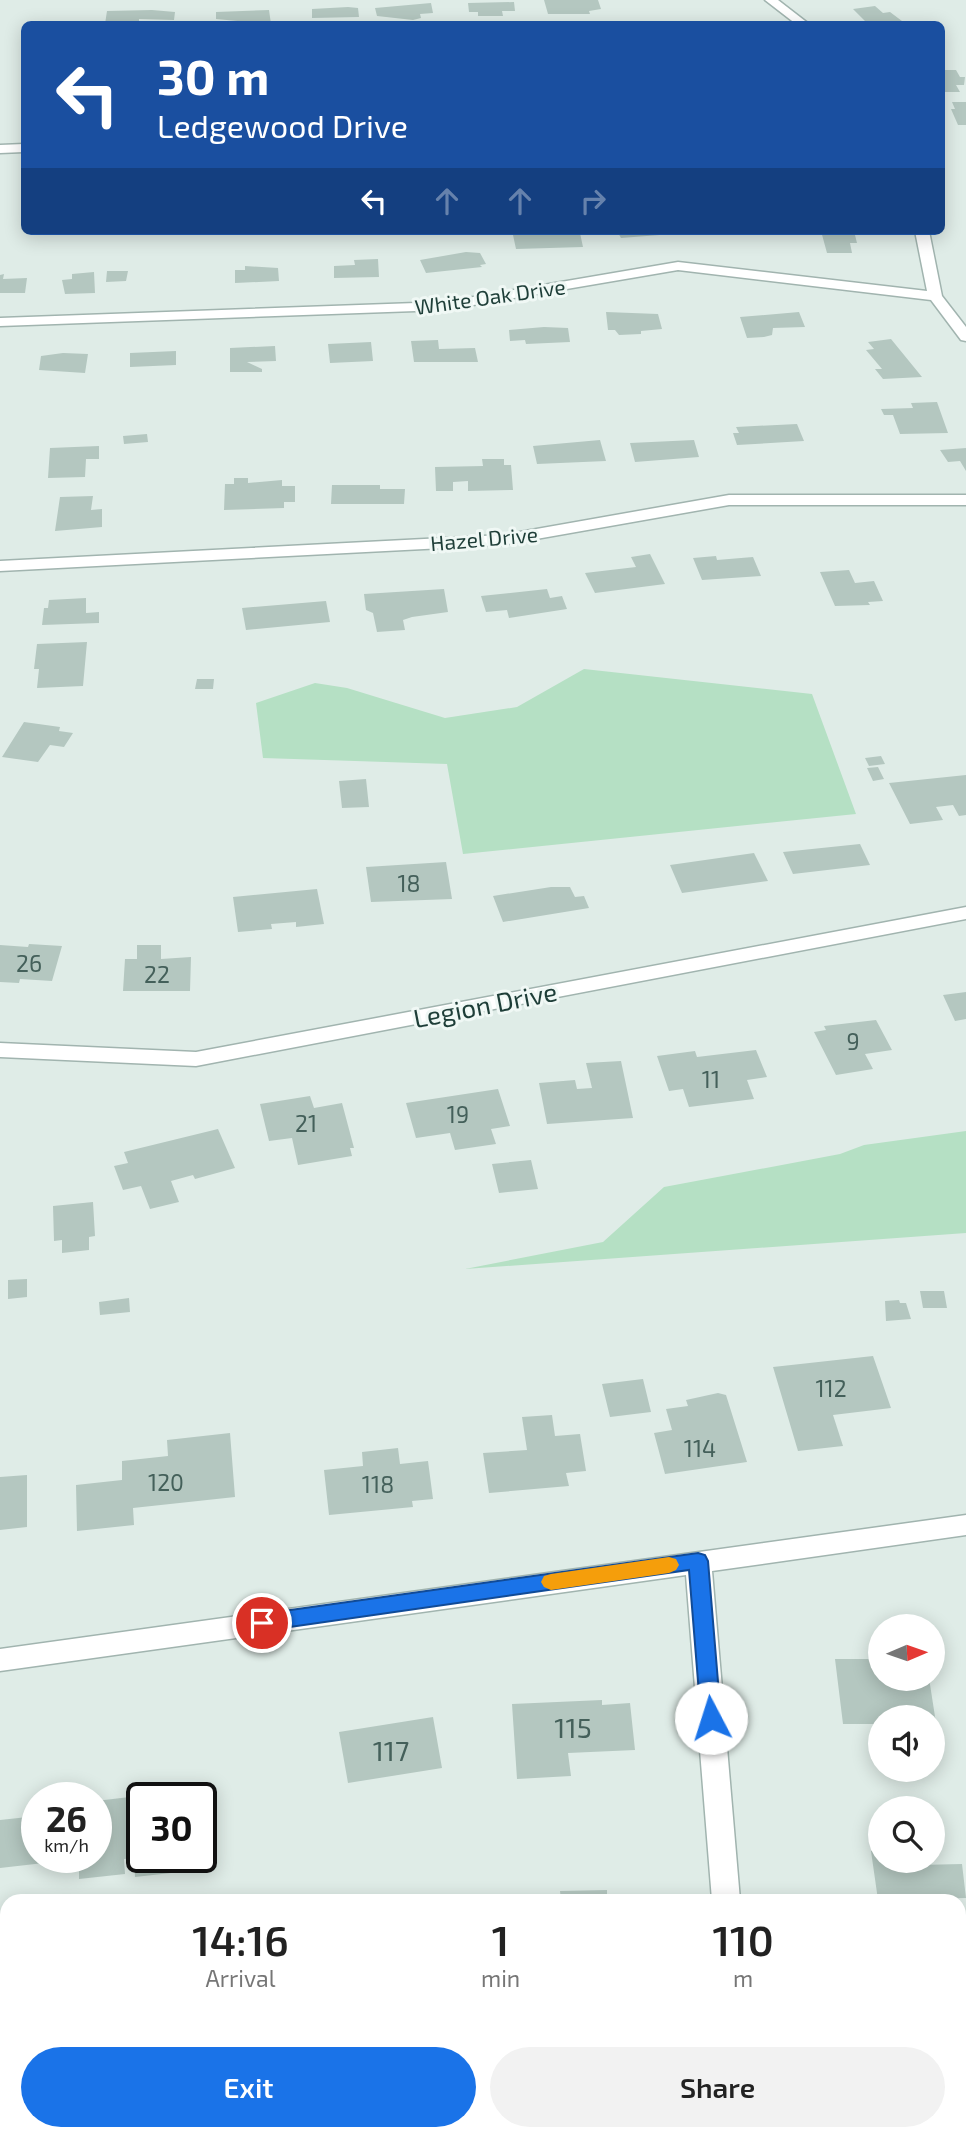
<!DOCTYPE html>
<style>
:root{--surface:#fff;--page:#f2f2f2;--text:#222;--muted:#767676;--accent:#1a73e8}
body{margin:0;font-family:"Exo 2",sans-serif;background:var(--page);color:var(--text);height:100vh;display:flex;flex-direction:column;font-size:26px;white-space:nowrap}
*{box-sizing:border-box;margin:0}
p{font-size:23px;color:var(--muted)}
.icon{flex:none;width:38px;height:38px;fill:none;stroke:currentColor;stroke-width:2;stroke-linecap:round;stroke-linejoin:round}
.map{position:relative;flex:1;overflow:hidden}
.side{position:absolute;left:0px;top:1894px;width:966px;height:247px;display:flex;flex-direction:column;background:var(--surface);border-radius:21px 21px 0 0;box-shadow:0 4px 18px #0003}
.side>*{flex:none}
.guide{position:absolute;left:21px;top:21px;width:924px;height:214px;border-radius:10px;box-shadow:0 4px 18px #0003;background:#1a4fa0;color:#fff;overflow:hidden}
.needle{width:46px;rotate:88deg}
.fabs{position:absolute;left:868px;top:1614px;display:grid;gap:14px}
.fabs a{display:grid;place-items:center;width:77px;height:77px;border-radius:50%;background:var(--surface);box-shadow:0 4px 18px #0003;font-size:35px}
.speed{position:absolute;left:21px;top:1782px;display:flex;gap:14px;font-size:35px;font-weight:700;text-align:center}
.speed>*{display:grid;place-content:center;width:91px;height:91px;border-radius:50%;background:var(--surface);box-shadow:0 4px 18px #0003;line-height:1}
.speed small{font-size:18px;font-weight:400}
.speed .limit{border:4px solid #111;border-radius:10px;background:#fff;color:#111}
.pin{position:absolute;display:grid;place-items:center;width:60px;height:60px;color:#fff;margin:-30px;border:4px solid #fff;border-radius:50%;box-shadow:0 2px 7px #0007}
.me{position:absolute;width:77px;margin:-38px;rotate:355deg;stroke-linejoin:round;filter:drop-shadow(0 0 5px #0008)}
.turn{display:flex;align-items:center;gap:24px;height:147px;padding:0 21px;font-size:32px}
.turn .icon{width:91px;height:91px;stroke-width:2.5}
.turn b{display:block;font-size:49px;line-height:60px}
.lanes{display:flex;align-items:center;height:66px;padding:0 21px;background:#0003;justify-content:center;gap:35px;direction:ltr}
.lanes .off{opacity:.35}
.eta{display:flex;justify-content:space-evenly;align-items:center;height:119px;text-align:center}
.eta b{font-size:42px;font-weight:600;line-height:49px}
.primary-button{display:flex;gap:14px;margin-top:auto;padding:14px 21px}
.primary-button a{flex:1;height:80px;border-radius:42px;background:var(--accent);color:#fff;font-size:28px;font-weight:600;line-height:80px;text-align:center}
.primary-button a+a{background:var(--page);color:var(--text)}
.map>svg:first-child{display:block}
.green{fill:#b5e0c4}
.building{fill:#b4c7c0}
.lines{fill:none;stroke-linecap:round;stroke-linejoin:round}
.minor-casing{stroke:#a1b4af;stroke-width:3}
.minor{fill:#fff;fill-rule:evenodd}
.route{fill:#1a73e8;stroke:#114b97;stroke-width:2}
.slow{fill:#f59e0b}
.labels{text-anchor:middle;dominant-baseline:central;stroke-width:6;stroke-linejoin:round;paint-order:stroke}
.far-street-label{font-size:21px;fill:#1e3e38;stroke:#f0f8f5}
.number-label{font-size:23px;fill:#44605a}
.street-label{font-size:26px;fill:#1e3e38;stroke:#f0f8f5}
.near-number-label{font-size:28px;fill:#44605a}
</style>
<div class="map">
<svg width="966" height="2139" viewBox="0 0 966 2139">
<rect width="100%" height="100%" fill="#dfece7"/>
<path class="green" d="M584,669L812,694L856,814L463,854L447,764L263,758L256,703L315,683L347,688L445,718L517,707Z
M966,1131V1233L465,1269L603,1242L664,1187L840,1154L864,1145Z"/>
<path class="building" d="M544,0H598L601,9L589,11L590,14H548Z
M514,2L515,11H502L503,16H478V12H469L468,3Z
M431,3L433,13L420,14L421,18L413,20L377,16L375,8Z
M875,6L883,13L890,12L902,21L894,22L897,24H868L853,9Z
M348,7L358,8L359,17L312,18V9Z
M152,10L175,12L174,20L139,19V24H105L107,11Z
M269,10L271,24L216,19V12Z
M942,70H956L960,77H965L964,85H956L960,92H942Z
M952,102H966V125H958L951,109H955Z
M617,231H670L672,234L621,238Z
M821,231H854L857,243H850L852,253H827Z
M580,233L583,247L516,249L513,235Z
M466,252L480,253L486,264L480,265L482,267L426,273L420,260Z
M378,259L379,277L334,278V266L355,265L354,260Z
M245,266L278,268L279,281L235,283V270H245Z
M107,271H128L126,281L106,282Z
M94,272L95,293L65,294L62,280L72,279V274Z
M4,274L3,279L27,278L25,293H0V275Z
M606,312L658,314L662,329L641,331V334L619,335L615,330H608Z
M799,312L805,327L773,328L772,335L764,337L747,338L740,317Z
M544,327L568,328L570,342L526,344L525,340L510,341L509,330Z
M891,339L922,377L883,379L875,369H882L866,350L874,349L868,342Z
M438,340L439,349L475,348L478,362H414L411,341Z
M371,342L373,361L330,363L328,344Z
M275,346L276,361L247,362L262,369V372H230V348Z
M176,351V365L130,367V353Z
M63,353L88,354L85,373L39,370L41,356Z
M937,402L948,433L900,434L893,415H884L881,409L913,408L911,403Z
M797,424L804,441L737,445L733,433H739L736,427Z
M147,434L148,442L124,444L123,436Z
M600,440L606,461L537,464L533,446Z
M694,440L699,457L635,462L630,443Z
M99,446V459H86L85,477L48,478L50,448Z
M966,448V471L960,461L948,462L940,450Z
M482,459H504V465H511L513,490L468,491V481L453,482V491H436L435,467L483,466Z
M234,478H248V483L282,480V486H295V502H284V508L224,510L225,484H234Z
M332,485H380V489H405L404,504H331Z
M93,496L91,510L102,509V527L55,531L60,497Z
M650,554L665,584L595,593L585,573L636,567L631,557Z
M716,556L717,560L753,557L761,576L702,580L693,558Z
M849,570L855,583L874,581L883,601L868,602L870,605L835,606L820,572Z
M444,589L448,612L412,617L403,620L405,630L377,632L373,613L366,610L364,594Z
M547,589L550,598L562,596L567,609L509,618L507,610L486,612L481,596Z
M86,598V613L99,612V623L42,625L44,608H48L49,600Z
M326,601L330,622L246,630L242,608Z
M87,642L83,686L37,688L39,669H34L37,644Z
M197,679H214L213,689H195Z
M24,722L60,727L59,731L73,733L64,747L50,745L38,762L2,757Z
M881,756L885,764L869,766L865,758Z
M878,767L884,779L873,781L867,768Z
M966,775V815L959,816L953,805L936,807L943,820L910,824L889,783Z
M366,779L369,807L342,808L339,781Z
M860,844L870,865L793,874L783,852Z
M754,853L768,881L682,893L670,865Z
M446,862L452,899L371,902L366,867Z
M551,887H570L575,897L584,896L589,908L503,922L493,896Z
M317,889L324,924L296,927V922L271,924L272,929L238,932L233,897Z
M29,944L62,946L52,981L20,979L19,983L0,982V945L28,947Z
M137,945H161V959L191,957L190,991H123L125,959H137Z
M966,992V1019L955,1021L943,995Z
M876,1020L892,1050L865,1054L873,1069L836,1075L814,1032L826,1030L824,1026Z
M756,1050L767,1077L747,1080L754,1099L689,1107L683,1089L669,1091L657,1056L695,1051L697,1057Z
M621,1061L633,1118L547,1124L539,1083L575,1080L577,1089L592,1088L586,1063Z
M498,1089L510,1126L491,1129L496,1144L455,1150L450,1133L416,1138L406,1103Z
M310,1096L314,1108L342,1103L354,1148H350L352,1156L298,1165L292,1138L269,1141L260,1104Z
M218,1129L235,1168L195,1179L193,1175L171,1181L179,1202L150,1209L141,1186L123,1190L114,1166L128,1163L124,1152Z
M531,1160L538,1189L499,1193L492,1164Z
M93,1202L95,1236L89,1237V1250L62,1253V1240L54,1241L53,1206Z
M27,1279V1297L8,1299V1280Z
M920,1291H944L947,1308H923Z
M129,1298L130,1312L100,1315L99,1302Z
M899,1300L900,1303H906L911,1319L886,1321L885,1301Z
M873,1356L891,1408L833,1415L843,1446L798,1451L773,1367Z
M643,1379L651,1412L610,1417L602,1384Z
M718,1393L726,1395L747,1462L665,1474L654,1433L672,1430L666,1409L688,1406L686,1400Z
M552,1415L555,1436L580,1434L586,1471L566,1473L569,1486L489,1493L483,1453L527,1450L522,1417Z
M230,1433L235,1497L133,1508L134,1525L77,1531L76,1485L122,1480V1461L168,1456L167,1440Z
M398,1448L400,1464L428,1461L433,1499L412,1501L413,1507L329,1515L324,1470L363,1466L362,1452Z
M27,1475V1527L0,1530V1477Z
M835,1659H880V1678H929L936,1723H933V1717H880V1724H843Z
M602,1700V1705L630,1703L635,1750L568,1753L571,1776L517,1779L512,1704Z
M433,1717L442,1768L348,1783L339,1732Z
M138,1796L140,1856L171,1857V1873L135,1877L134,1858L124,1859L125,1874L79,1879V1859L0,1868V1820L37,1816V1857H96V1801Z
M871,1851H880V1860H918L919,1865L962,1864L966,1898L878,1900Z
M607,1890V1900H561L560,1891Z
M959,1938H966V2060H959Z
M0,2071H7V2133H37V2139H0Z
M959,2131H966V2139H913L912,2133Z"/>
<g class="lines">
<defs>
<path id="minor" d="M765,0H778L809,24H796Z
M24,144V152L0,153V145Z
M915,231H929L942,296L966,327V341L961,340L931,300L678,270L444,310L0,326V318L444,302L678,262L927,291Z
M729,495H966V505H729L502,545L0,571V561L502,535Z
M966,907V919L196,1066L0,1057V1043L196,1052Z
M966,1515V1535L712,1571L740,1900H712L686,1575L0,1671V1649Z
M730,2133H760V2139H730Z"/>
</defs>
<use href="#minor" class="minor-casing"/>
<use href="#minor" class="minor"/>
</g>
<path class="route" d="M698,1553L705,1555L708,1561L721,1718L718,1724L711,1726L703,1724L701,1718L689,1570L262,1631L255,1628L252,1623L255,1617L262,1614Z"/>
<path class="slow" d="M669,1557L676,1559L679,1565L676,1570L669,1573L551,1590L544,1587L541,1582L544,1576L551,1574Z"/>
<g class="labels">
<g class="far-street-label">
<text transform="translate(490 296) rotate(-8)">White Oak Drive</text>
<text transform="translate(484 538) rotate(-5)">Hazel Drive</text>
</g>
<g class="number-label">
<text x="409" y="883">18</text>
<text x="29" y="963">26</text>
<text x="157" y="974">22</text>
<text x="853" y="1041">9</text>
<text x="711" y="1079">11</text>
<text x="458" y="1114">19</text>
<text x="306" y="1123">21</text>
<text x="831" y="1388">112</text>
<text x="700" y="1448">114</text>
<text x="166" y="1482">120</text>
<text x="378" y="1484">118</text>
</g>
<g class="street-label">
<text transform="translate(485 1004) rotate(-11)">Legion Drive</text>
</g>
<g class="near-number-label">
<text x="573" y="1727">115</text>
<text x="391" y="1750">117</text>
</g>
</g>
</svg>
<div class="fabs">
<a><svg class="needle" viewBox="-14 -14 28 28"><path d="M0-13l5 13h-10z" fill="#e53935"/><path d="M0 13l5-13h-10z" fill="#767676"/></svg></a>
<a><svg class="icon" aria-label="sound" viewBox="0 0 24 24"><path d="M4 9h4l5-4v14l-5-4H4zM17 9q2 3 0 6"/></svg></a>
<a><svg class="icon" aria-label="search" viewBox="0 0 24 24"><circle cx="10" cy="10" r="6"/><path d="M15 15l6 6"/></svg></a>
</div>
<div class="speed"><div>26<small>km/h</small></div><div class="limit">30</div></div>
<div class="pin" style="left:262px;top:1623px;background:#d93025"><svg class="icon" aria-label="arrive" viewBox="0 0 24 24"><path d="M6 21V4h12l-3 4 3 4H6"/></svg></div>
<svg class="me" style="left:711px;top:1718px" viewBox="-20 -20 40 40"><circle r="19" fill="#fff"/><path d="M0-13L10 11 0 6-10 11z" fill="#1a73e8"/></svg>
<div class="guide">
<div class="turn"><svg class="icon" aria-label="left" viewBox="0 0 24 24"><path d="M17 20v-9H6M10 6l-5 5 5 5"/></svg><div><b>30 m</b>Ledgewood Drive</div></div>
<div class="lanes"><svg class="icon" aria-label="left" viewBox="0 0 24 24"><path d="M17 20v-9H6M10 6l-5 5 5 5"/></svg><svg class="icon off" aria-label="ahead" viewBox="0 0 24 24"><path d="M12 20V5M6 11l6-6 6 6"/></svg><svg class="icon off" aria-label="ahead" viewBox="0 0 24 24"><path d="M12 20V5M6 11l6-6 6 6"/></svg><svg class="icon off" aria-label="right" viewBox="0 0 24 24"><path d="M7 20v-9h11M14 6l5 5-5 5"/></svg></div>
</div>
<section class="side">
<div class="eta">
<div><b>14:16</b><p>Arrival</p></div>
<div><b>1</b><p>min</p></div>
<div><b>110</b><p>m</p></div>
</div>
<div class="primary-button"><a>Exit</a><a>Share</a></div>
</section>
</div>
